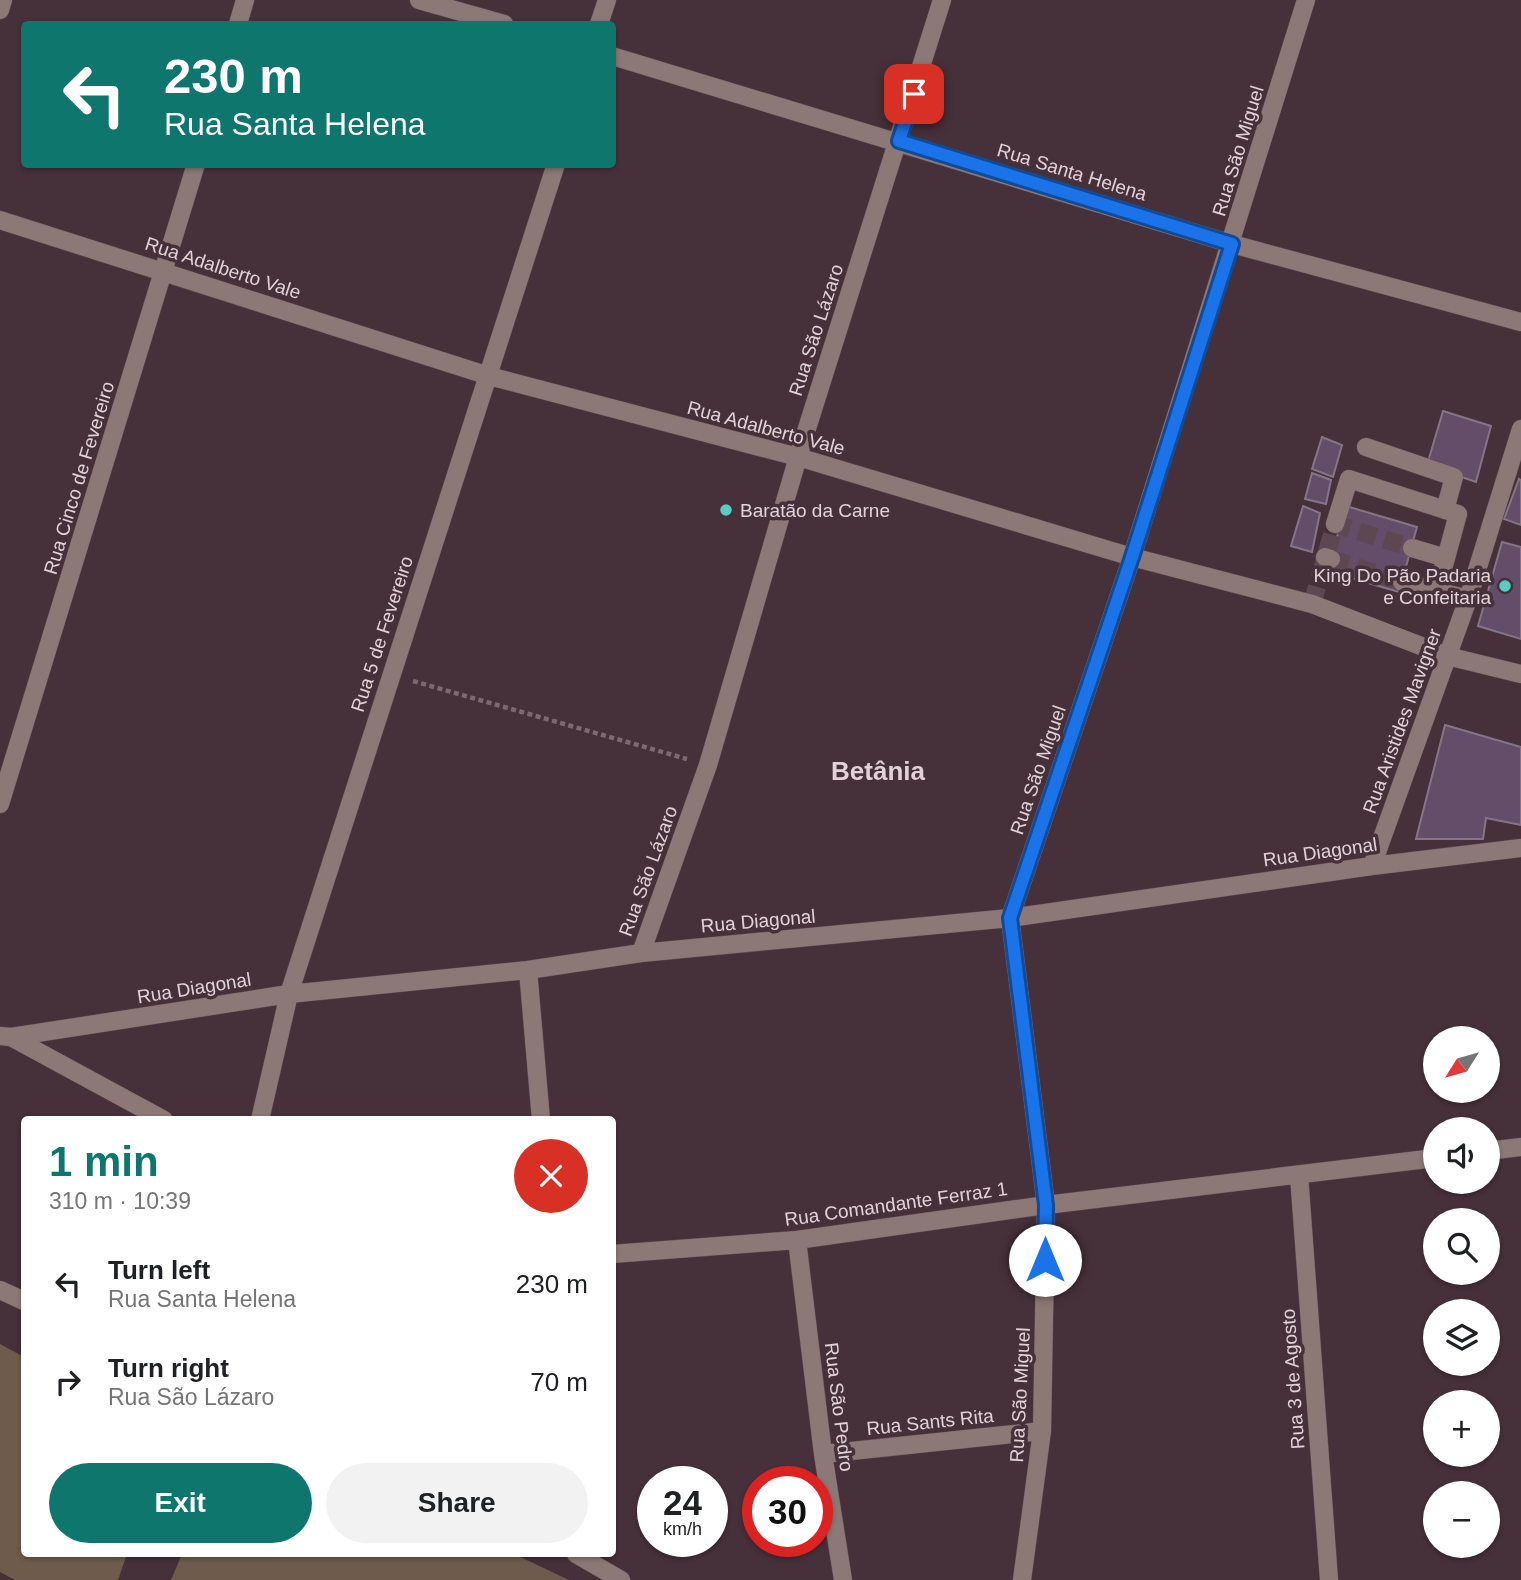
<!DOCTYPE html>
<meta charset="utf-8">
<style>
:root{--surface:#fff;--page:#f2f2f2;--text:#202124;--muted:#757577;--accent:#0f766e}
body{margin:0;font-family:Helvetica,sans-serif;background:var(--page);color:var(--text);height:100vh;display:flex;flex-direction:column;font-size:26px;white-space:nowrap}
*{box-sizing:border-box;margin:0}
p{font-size:23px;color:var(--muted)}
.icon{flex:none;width:38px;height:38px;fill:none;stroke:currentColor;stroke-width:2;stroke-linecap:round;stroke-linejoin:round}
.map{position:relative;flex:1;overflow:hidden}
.side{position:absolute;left:21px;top:1116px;width:595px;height:441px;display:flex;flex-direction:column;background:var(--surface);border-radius:7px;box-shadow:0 2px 5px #0004}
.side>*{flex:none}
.banner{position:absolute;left:21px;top:21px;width:595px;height:147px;border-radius:7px;box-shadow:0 2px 5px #0004;background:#0f766e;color:#fff;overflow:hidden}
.needle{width:46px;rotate:233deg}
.buttons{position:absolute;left:1423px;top:1026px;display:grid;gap:14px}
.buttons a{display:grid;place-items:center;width:77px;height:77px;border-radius:50%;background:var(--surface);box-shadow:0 2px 5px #0004;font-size:35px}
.speed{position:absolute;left:637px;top:1466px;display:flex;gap:14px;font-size:35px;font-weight:700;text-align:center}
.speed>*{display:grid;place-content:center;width:91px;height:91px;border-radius:50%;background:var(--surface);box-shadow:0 2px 5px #0004;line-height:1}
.speed small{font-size:18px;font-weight:400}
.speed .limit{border:10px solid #d22;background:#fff;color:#111}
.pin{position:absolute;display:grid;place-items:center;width:60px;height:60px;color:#fff;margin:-30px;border-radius:14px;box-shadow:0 4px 10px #0006}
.me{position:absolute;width:77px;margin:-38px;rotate:0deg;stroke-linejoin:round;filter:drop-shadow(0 0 5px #0008)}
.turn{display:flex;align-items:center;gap:24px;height:147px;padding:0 28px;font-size:32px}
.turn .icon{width:91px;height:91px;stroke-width:2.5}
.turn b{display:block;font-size:49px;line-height:60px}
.round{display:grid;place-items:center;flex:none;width:74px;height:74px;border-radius:37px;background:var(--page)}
.overview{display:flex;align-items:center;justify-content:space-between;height:119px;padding:0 28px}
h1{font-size:42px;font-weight:600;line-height:52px;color:var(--accent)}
.cta{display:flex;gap:14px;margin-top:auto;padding:14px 28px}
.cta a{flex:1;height:80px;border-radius:42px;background:var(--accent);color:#fff;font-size:28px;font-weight:600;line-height:80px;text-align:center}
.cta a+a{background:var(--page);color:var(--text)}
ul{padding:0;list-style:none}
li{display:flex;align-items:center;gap:21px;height:98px;padding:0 28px}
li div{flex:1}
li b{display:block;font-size:26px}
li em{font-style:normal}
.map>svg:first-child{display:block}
.green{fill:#6f5b4b}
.building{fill:#634d69;stroke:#857589;stroke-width:2}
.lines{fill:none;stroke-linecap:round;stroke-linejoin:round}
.minor-tunnel{stroke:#5d4851;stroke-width:18;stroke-dasharray:18 9;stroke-linecap:butt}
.minor-casing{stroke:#624d55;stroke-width:19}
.path{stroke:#7d6a71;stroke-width:4.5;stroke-dasharray:5 3.5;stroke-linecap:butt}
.minor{stroke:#8c7977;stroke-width:18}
.route-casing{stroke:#114b97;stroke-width:18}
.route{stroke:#1a73e8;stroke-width:12}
.poi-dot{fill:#57cec1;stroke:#463039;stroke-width:2.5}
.labels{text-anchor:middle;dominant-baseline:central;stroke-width:7;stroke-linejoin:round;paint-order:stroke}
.street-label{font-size:19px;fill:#e0d2d7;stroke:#463039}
.poi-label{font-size:19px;fill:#e0d2d7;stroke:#463039;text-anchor:start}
.district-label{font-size:26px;font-weight:bold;fill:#e0d2d7;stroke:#463039}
</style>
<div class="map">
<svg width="1521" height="1580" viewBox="0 0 1521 1580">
<rect width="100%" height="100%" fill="#463039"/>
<path class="green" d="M0,1344L24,1357V1554H127L118,1580H15L0,1572Z
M182,1554H514L569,1580H171Z"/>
<path class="building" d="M1443,411L1491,426L1476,482L1427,465Z
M1322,437L1342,445L1333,477L1312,469Z
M1312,473L1331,480L1326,504L1305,499Z
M1519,479L1521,480V525L1504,519Z
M1303,506L1320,513L1312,552L1291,546Z
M1346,506L1417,527L1399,592L1327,571Z
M1502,542L1521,547V639L1478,626Z
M1445,725L1521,747V825L1486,818L1483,839H1416Z"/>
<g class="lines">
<path class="minor-tunnel" d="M1331,559L1402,582
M1312,604L1335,524L1412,548"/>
<defs>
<path id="minor" d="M419,0L504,24
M0,10L3,0
M238,24L245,0
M599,24L607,0
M612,56L1232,244L1521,322
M0,220L489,376L798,457L1132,557L1312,604L1447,656L1521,674
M1366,447L1454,477L1445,510
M1335,524L1349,479L1458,514L1446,558
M1412,548L1446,558L1436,592
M1325,557L1331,559
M1402,582L1468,599
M0,804L196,164
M1372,866L1468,599L1521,429
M641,953L708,765L798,457L942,0
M528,970L541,1120
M0,1036L11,1037L289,994L528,970L641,953L1010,918L1372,866L1521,848
M11,1037L164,1120
M260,1120L289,994L556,164
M1488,1151L1521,1147
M1299,1175L1329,1580
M797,1240L823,1454L843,1580
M612,1254L797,1240L1046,1205L1435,1158
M0,1290L24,1301
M823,1454L1042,1431
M576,1554L621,1580
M1022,1580L1042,1431L1046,1205L1010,918L1132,557L1306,0"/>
</defs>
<use href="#minor" class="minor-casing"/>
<path class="path" d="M413,681L687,759"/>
<use href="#minor" class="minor"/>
</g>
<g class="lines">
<defs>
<path id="route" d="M914,94L899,141L1232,244L1132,557L1010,918L1046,1205L1045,1260"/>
</defs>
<use href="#route" class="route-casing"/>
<use href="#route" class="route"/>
</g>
<g class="poi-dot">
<circle cx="726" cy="510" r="7"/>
<circle cx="1505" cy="586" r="7"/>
</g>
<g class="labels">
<g class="street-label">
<text transform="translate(1238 151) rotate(-73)">Rua São Miguel</text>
<text transform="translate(1072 172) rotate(17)">Rua Santa Helena</text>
<text transform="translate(223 268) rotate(18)">Rua Adalberto Vale</text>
<text transform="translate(816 330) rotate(-72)">Rua São Lázaro</text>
<text transform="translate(766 428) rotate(15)">Rua Adalberto Vale</text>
<text transform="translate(79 478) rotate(-73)">Rua Cinco de Fevereiro</text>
<text transform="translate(382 634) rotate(-72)">Rua 5 de Fevereiro</text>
<text transform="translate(1402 721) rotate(-70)">Rua Aristides Mavigner</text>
<text transform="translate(1038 770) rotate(-71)">Rua São Miguel</text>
<text transform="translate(1320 852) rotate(-8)">Rua Diagonal</text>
<text transform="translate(648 871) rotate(-70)">Rua São Lázaro</text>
<text transform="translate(758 921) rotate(-5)">Rua Diagonal</text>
<text transform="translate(194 988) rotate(-9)">Rua Diagonal</text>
<text transform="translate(896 1204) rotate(-8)">Rua Comandante Ferraz 1</text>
<text transform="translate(1293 1379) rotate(-94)">Rua 3 de Agosto</text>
<text transform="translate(1020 1395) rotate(-87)">Rua São Miguel</text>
<text transform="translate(839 1407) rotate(83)">Rua São Pedro</text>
<text transform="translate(930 1422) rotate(-6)">Rua Sants Rita</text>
</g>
<g class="poi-label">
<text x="740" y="510">Baratão da Carne</text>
<text x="1491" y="575" text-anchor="end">King Do Pão Padaria<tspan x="1491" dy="22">e Confeitaria</tspan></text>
</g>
<g class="district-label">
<text x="878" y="771">Betânia</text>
</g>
</g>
</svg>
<div class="buttons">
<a><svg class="needle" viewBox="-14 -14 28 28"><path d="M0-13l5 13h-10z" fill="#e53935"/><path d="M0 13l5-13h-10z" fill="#757577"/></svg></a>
<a><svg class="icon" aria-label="sound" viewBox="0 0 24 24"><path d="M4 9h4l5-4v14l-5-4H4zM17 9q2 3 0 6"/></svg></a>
<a><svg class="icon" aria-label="search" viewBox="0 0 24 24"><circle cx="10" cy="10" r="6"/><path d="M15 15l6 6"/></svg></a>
<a><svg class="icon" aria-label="layers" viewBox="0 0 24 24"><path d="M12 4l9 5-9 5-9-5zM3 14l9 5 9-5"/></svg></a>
<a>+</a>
<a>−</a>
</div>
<div class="speed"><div>24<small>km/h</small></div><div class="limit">30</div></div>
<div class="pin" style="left:914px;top:94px;background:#d93025"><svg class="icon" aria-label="arrive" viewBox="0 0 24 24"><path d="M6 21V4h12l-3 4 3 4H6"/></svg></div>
<svg class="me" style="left:1045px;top:1260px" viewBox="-20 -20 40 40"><circle r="19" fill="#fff"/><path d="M0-13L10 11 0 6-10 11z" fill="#1a73e8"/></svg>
<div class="banner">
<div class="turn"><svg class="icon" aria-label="left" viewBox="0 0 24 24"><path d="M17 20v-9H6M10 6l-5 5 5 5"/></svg><div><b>230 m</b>Rua Santa Helena</div></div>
</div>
<section class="side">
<div class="overview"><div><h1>1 min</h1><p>310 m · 10:39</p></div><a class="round" style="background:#d93025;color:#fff"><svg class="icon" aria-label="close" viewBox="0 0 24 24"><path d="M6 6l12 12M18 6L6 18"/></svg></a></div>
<ul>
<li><svg class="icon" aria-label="left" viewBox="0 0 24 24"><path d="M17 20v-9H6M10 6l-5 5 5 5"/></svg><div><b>Turn left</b><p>Rua Santa Helena</p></div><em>230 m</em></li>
<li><svg class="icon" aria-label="right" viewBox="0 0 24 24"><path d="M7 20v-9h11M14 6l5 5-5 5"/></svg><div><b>Turn right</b><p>Rua São Lázaro</p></div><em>70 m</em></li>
</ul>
<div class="cta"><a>Exit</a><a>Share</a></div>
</section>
</div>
